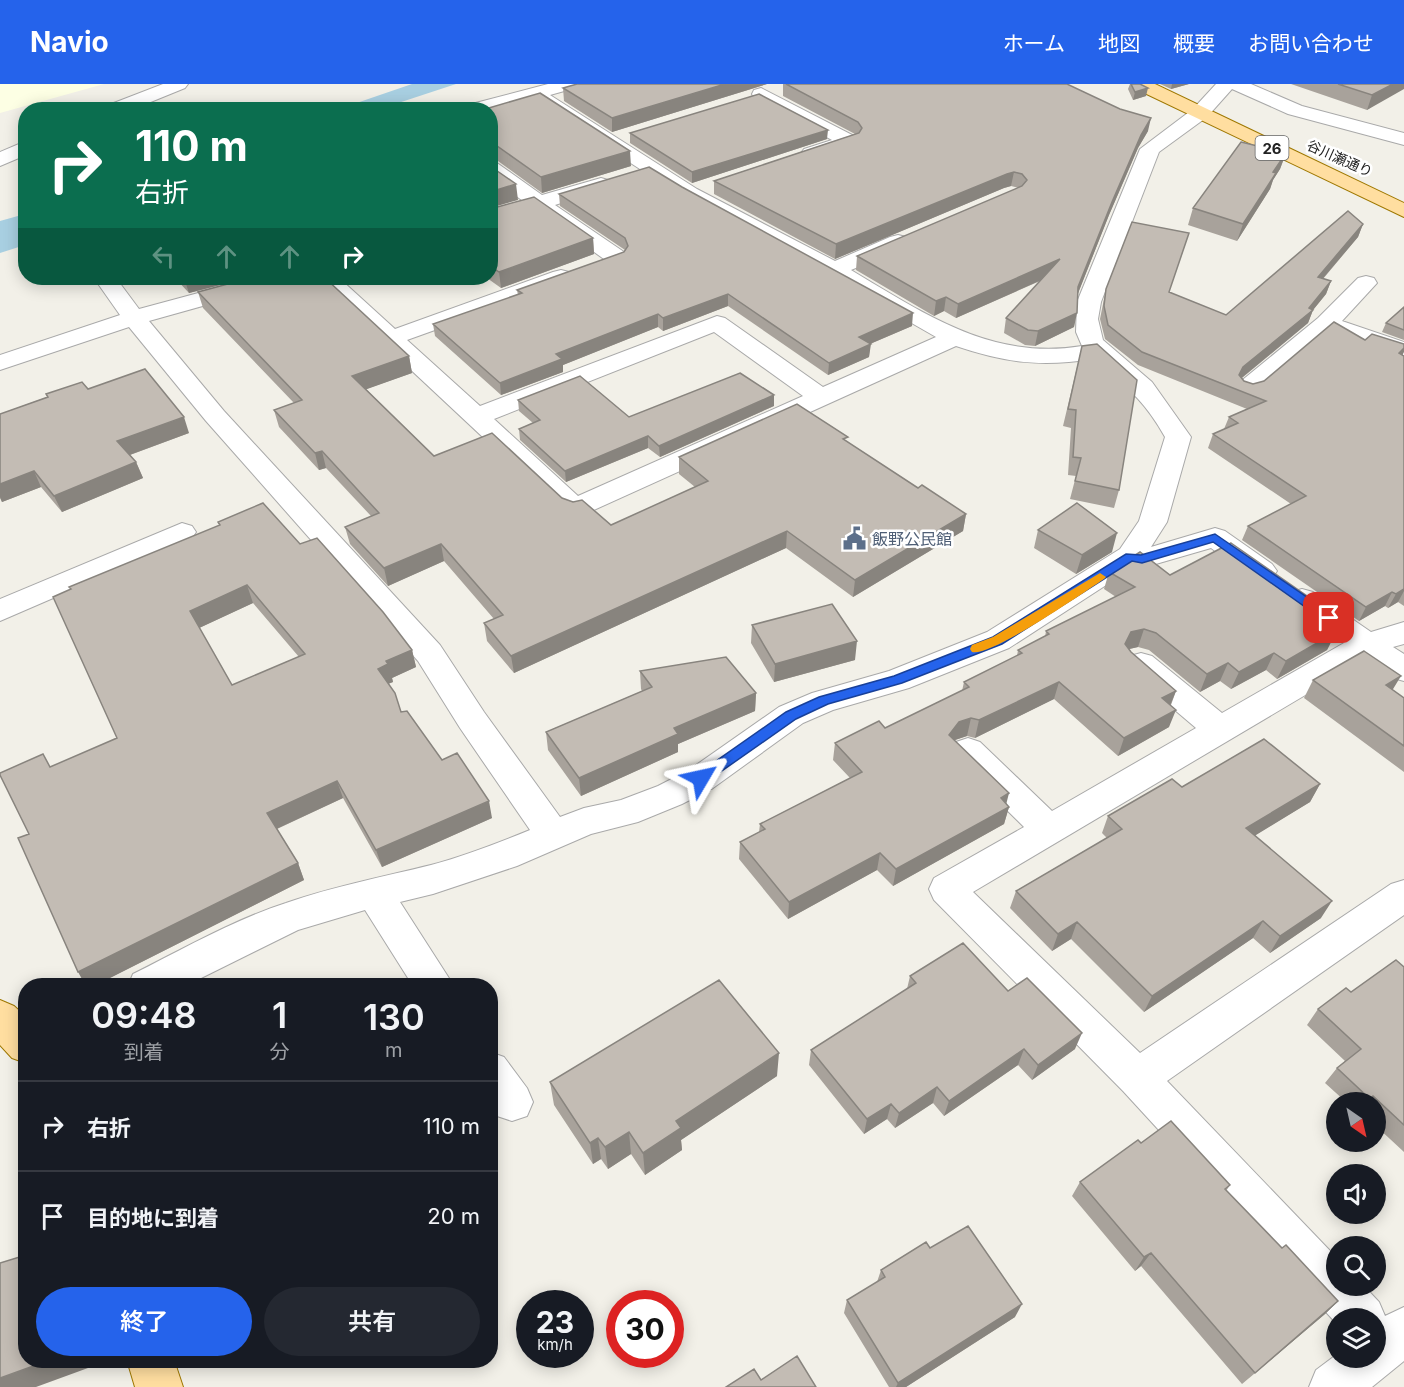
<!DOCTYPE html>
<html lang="ja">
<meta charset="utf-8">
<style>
:root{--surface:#171b24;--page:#242831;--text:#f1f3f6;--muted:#9ea1a6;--line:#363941;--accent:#2563eb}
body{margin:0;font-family:Inter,"Noto Sans JP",sans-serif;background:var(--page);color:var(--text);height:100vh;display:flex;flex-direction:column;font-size:22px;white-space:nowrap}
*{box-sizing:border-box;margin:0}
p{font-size:20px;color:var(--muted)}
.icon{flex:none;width:33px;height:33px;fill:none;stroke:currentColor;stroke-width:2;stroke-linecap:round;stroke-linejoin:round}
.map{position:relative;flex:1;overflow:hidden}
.side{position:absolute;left:18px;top:894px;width:480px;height:390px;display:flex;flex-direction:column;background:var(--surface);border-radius:24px;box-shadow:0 3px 15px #0003}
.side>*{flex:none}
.guide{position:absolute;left:18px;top:18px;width:480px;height:183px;border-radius:24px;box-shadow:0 3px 15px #0003;background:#0b6e4f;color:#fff;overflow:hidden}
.needle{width:39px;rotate:146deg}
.controls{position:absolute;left:1326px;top:1008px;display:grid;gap:12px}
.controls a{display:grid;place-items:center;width:60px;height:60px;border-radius:50%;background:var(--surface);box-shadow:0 3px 15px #0003;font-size:30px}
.speed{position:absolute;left:516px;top:1206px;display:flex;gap:12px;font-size:30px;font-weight:700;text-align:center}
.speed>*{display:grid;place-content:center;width:78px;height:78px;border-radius:50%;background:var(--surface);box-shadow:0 3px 15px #0003;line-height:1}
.speed small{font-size:15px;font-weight:400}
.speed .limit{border:9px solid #d22;background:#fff;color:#111}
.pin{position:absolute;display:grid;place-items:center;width:51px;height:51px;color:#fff;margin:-26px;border-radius:12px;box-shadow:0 3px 9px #0006}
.me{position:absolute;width:66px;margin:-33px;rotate:54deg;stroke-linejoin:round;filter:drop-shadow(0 0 4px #0008)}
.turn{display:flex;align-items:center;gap:21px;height:126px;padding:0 18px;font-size:27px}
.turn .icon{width:78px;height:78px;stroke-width:2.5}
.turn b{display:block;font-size:42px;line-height:51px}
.lanes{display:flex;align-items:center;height:57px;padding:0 18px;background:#0003;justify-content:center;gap:30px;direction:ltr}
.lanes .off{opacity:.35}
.eta{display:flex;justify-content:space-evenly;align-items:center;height:102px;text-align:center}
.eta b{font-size:36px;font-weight:600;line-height:42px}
.primary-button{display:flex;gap:12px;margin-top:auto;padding:12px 18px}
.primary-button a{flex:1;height:69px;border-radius:36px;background:var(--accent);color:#fff;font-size:24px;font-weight:600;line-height:69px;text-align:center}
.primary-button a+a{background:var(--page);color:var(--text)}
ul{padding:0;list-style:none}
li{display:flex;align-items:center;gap:18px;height:90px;padding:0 18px;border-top:2px solid var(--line)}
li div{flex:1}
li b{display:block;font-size:22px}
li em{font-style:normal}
header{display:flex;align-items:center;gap:36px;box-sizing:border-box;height:84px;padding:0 30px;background:var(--accent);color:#fff}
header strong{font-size:28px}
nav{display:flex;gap:33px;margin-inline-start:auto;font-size:21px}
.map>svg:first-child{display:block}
.education{fill:#fdffe4}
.water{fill:#a8cfe1}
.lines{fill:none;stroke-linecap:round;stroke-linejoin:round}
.minor-casing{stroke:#a9a9a9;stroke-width:2}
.major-casing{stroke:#9f7800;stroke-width:2}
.minor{fill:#fff;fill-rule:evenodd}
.major{fill:#ffdea0;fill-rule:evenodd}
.wall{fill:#a8a29b;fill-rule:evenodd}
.shaded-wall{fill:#88847e}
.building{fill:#c3bcb4;stroke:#88847e;stroke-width:1.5;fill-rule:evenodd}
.route{fill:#2563eb;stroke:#184099;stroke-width:1.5}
.slow{fill:#f59e0b}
.labels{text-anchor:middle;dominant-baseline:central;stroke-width:5;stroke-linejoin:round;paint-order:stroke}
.far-street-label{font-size:14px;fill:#222;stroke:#fff}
.shield{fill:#fff;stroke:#646464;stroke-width:1.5}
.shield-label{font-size:15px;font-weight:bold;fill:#222}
.service-label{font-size:16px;fill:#4e5e75;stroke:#fff;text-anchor:start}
</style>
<header>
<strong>Navio</strong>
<nav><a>ホーム</a><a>地図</a><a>概要</a><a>お問い合わせ</a></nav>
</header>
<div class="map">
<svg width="1404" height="1303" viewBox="0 0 1404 1303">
<rect width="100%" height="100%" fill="#f2f0e8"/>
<path class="education" d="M0,0H104L0,29Z"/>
<path class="water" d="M412,0H456L380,25H339Z
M25,130V161L0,169V137Z"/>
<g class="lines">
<defs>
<path id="minor" d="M163,0H188L185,4L131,26H104L106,22Z
M548,0H578L575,4L550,11L697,105L835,177L890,153L898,151L906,153L909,158L906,163L851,186C925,230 992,277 1082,262L1076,248L1077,218L1140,65L1193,25L1216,0H1251L1302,22L1404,49V61L1288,30L1232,5L1207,33L1159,68L1101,218L1098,235L1103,256L1152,298L1191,353L1167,438L1151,463L1215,444L1225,447L1272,480L1277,487L1272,494C1249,500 1229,477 1211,464L1142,484L1134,483L1009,564L909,604L833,626L803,639L713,704L682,720L638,738L591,750L517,782L433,810L400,818L454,902H413L365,826L298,846L185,902H128L133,890C183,865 233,836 286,819C334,802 383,793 431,781C465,772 498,759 530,746L460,644L418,577L206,337L129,243L0,286V271L120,231L94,194H116L139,225L254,194H288L285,199L149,237L224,327L440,561L484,628L560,733L584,724L621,716L658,702L689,686L779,623L812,609L889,587L987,548L1120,465L1139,437L1165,353C1143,314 1126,303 1093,275C1042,283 1006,279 956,262L585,430L575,433L565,430L318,199L315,194H339L395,245L553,188L561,186L569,188L572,193L569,198L407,256L480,322L717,232L725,234L823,303L936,253L826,190L683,113L532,15L490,27L462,26L464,22ZM714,248L803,312L578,412L494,335Z
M761,4L856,53L859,57L856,61L811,75L804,73L801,69L804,65L832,56L754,14L752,10L754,6Z
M26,57V71L0,82V68Z
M490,77L497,79L542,111L601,94L608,96L611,100L608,104L555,121L624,168L627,173L624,178L616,180L608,178L536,126L490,139V126L523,117L490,93Z
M1366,192L1374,194L1377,199L1342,237L1404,258V273L1329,248L1258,308L1249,311L1240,308L1236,303L1240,298L1318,234L1358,194Z
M182,439L192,442L196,448L192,454L0,537V515Z
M1302,505L1313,508L1371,548L1404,538V560L1393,563L1404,570V597L1393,594L1366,575L973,808L1140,969L1391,800L1404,796V831L1167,997L1336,1173V1202H1364L1379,1218L1385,1232L1404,1223V1277L1372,1303H1309L1316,1286L1336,1271V1274H1376V1234H1336V1239L1123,1007L934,816L929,805L934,794L1024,743L956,676L951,667L956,658L968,654L980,658L1052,727L1196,644L1130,588L1125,580L1130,572L1141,569L1152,572L1222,629L1344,559L1291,522L1287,515L1291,508Z
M490,968L504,973L527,1004L533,1018L527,1032L512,1037L497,1032L490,1021Z"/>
<path id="major" d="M1131,0H1155L1404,119V133L1134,4Z
M0,916L14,922L26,933V979L12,974L0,961Z
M127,1276H174L183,1303H135Z"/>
</defs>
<use href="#minor" class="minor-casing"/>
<use href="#major" class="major-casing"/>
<use href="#minor" class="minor"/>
<use href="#major" class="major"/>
</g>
<path class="wall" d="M577,0H767L612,48L564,17L563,4Z
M783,0H1067L1148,47L1138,64L1109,131L1078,209L1074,243L1035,262L1025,261L1004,249L1006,234L1040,197L956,234L944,227L934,232L856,186L857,172L1019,104L1011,102L1004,104L835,175L714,110V97L855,50L783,12Z
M1130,0H1140L1146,12L1133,16L1128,5Z
M1160,0H1189L1171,5Z
M1291,0H1404L1367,26Z
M490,26L631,82L542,109L498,77L490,76Z
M630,49L827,55L692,99L630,59Z
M1286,69L1280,85L1273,96L1270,105L1237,157L1188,141L1193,124Z
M682,103L912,242L870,260L869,273L828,291L728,222L663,247L658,243L563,281V288L501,311L435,252L433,240L518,211L517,206L624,168L625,166L560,122L559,110Z
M490,125L593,154L594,170L501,204L487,194H490Z
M1363,140L1358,153L1323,195L1331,197L1326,210L1313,226L1308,239L1242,294L1244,297L1253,300L1264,297L1365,256L1404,272V522L1398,518L1388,524L1385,522L1359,537L1242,456L1248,442L1291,420L1208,364L1213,350L1224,345L1229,333L1247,325L1138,281L1105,255L1100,235L1106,205L1185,161L1169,208L1226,231Z
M175,194H247L189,209Z
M198,208L409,272L412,289L366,305L434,372L562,414L611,441L695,403L679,390V373L847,358L918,404L966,430L963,447L853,513L786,464L514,589L487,557L484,539L494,535L444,477L388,502L350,460L345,443L371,432L326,384L319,386L279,343L274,326L294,319L203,224Z
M1404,223V256L1382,248L1386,239Z
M1082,262L1119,406L1114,424L1070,415L1076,392L1068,391L1071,344L1063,342Z
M88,305L189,349L130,371L136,378L143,394L62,428L41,403L2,418L0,414V330L47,313L46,310Z
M518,316L629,333L774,322L660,373L648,364L566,398L520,356L519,345L533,339L519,327Z
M218,438L300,460L412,566L416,583L392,594L393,598L388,600L401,628L492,734L382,783L343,714L277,745L298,779L304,796L94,902H86L29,750L117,654L219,441ZM253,519L299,573L232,601L199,544Z
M1038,446L1112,468L1076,490L1034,464Z
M1109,488L1170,491L1340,535L1334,547L1336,548L1327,566L1277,595L1266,586L1231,605L1220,597L1200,608L1149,566L1138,563L1129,565L1131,568L1176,607L1171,621L1169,643L1118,672L1054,615L975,654L967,652L955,656V657L1009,723L1004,740L893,802L877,786L788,835L739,775L740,758L759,748L760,740L850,694L833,676L835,659L885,644L962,607L964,598L1017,572L1018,566L1045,553L1046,547L1116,513L1104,505Z
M752,541L855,576L774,598L751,559Z
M640,587L756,609L755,627L678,660V668L581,712L548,666L546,648L642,607L641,605Z
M1313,596L1393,606L1404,614V688L1304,614Z
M1320,700L1310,718L1255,751L1321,834L1270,869L1253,854L1144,928L1071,855L1052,867L1010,824L1016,807L1107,754L1102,749L1108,732L1182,703Z
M1404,883V1068L1376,1042V1018H1346L1325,999L1337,984L1345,977L1307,941L1318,925Z
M910,892L1008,907L1075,965L1032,996L1018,981L944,1032L933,1019L895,1044L887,1035L864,1050L809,981L811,966L907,905Z
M777,992L681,1056L682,1066L645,1091L631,1070L608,1085L601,1075L593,1080L554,1021L550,998Z
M1141,1059L1230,1101L1226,1107L1282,1164L1338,1217L1325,1230L1242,1300L1141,1182L1135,1187L1072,1112L1080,1098Z
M930,1164L1015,1233L906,1303H889L844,1229L847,1216L877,1198L881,1186Z"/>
<path class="shaded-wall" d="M725,0H767L612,48V34Z
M1172,0H1189L1171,5Z
M1393,0H1404V5L1367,26L1372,11Z
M1148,4L1146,12L1133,16L1135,8Z
M1151,34L1148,47L1138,64L1109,131L1075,217L1078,203L1112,118L1141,51Z
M828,46L827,55L692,99V88Z
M630,67L631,82L542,109L541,93Z
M1286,69L1280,85L1273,96L1270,105L1237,157L1243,140L1273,88Z
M1014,88L1011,102L1004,104L835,175L836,160L1007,90Z
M516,100L518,116L490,124V108Z
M1363,140L1358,153L1313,206L1318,193Z
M593,154L594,170L501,204L499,188Z
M1060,175L1057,189L956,234L958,220Z
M184,194H247L189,209Z
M1331,197L1326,210L1313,226L1308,239L1239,296V291L1243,283L1309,224Z
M728,210V222L663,247V234Z
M946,213L944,227L934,232L936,217Z
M913,229L912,242L858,265L859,253Z
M1077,229L1074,243L1035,262L1038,247Z
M658,230V243L563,281V288L501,311L500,299L556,270Z
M871,260L869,273L828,291L829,279Z
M1404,264V268L1401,274L1399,269Z
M409,272L412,289L356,309L352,292Z
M774,311V322L660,373L659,362Z
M184,333L189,349L124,373L117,357Z
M648,352V364L566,398L565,387Z
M322,367L326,384L319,386L315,369Z
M136,378L143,394L62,428L54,412Z
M34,387L41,403L2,418L0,413V400Z
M966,430L963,447L853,513L855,496Z
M787,447L786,464L514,589L511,572Z
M1117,449L1112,468L1076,490L1082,471Z
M441,460L444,477L388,502L384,484Z
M247,501L253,519L197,545L190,527Z
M1404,505V507L1398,518L1388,524L1396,510Z
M1392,508L1385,522L1359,537L1366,523Z
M1340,535L1333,550L1336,548L1327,566L1277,595L1286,577L1328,542Z
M1144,545L1138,563L1125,566V560L1131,548Z
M857,557L855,576L774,598L775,580Z
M412,566L416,583L392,594L393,598L382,602L378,585L386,577Z
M1274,569L1266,586L1231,605L1239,588Z
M1228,579L1220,597L1200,608L1207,590Z
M1401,592L1390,610L1386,601Z
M1059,598L1054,615L975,654L979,636Z
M1176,607L1169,624L1162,614Z
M756,609L755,627L678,660V668L581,712L579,694L674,644Z
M1176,626L1169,643L1118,672L1124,654Z
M971,634L967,652L955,656L946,669L949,651L959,638Z
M337,697L343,714L274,746L267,729Z
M1320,700L1310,718L1238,762L1246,744Z
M1009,709L1005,725L1009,723L1004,740L893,802L896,785Z
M489,717L492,734L382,783L376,766Z
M880,769L877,786L788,835L789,818Z
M298,779L304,796L94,902H86L78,888Z
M1332,817L1321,834L1270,869L1280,852Z
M1263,837L1253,854L1144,928L1152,912Z
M1077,838L1071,855L1052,867L1058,850Z
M1082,949L1075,965L1032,996L1038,981Z
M1024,965L1018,981L944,1032L949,1017Z
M779,969L777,992L681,1056L682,1066L645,1091L643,1069L676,1037Z
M937,1003L933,1019L895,1044L899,1029Z
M891,1020L887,1035L864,1050L867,1035Z
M629,1048L631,1070L608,1085L605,1063Z
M598,1054L601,1075L593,1080L590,1059Z
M1151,1169L1141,1182L1135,1187L1144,1173Z
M1338,1217L1325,1230L1242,1300L1255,1289Z
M1022,1220L1015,1233L906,1303H896L898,1299Z
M50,1276H95V1280L88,1282V1284L36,1303H0V1294Z"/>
<path class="building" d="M577,0H725L612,34L563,4Z
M786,0H1067L1120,25L1151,34L1141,51L1112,118L1078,203L1077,229L1038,247L1028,246L1006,234L1060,175L958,220L946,213L936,217L857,172L1022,102L1027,96L1022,90L1014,88L1007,90L836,160L714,97L859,49L862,44L858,38Z
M1131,0H1140L1148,4L1135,8Z
M1338,0H1393L1372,11Z
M540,9L630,67L541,93L497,62L490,61V26H482Z
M759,10L828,46L692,88L630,49Z
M1241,58L1286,69L1273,88L1276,89L1243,140L1193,124Z
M490,82L516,100L490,108Z
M649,83L682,103L913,229L859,253L871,260L829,279L728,210L663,234L658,230L556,270L562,275L500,299L433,240L522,209L517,206L624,168L628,162L625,154L559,110Z
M534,113L593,154L499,188L490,182V125Z
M1348,127L1363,140L1318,193L1331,197L1309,224L1313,226L1243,283L1239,291L1244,297L1253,300L1264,297L1334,238L1365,256L1372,250L1404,260V264L1399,269L1404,272V505L1396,510L1392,508L1366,523L1248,442L1306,412L1213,350L1238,339L1229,333L1266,317L1142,268L1108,241L1104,222L1106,205L1132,138L1189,149L1169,208L1226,231Z
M250,194H325L409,272L352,292L434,372L492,349L562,414L573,418L582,416L611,441L708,397L679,373L797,320L848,353L843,355L918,404L922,401L966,430L855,496L787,447L511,572L484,539L503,531L441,460L384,484L345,443L379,429L322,367L315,369L274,326L302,316L198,208Z
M1404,223V246L1386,239Z
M1097,260L1137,296L1119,406L1075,397L1081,374L1073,373L1076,326L1068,325L1082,262Z
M145,285L184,333L117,357L136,378L54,412L34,387L0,400V330L48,313L46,310L82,298L88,305Z
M740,289L774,311L659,362L648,352L565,387L519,345L540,336L518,316L580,292L629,333Z
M263,419L300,460L317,454L383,528L412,566L386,577L388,580L378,585L395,609L401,628L407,627L442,676L457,669L489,717L376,766L337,697L267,729L298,779L78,888L18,754L29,750L0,691V689L43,670L50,683L117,654L53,513L71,505L69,503L220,441L218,438ZM247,501L305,570L232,601L190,527Z
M1077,419L1117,449L1082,471L1038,446Z
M1231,459L1340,535L1328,542L1336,548L1286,577L1274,569L1239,588L1228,579L1207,590L1156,549L1144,545L1131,548L1125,560L1131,568L1176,607L1162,614L1176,626L1124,654L1059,598L979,636L971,634L959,638L949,651L1009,709L1001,714L1009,723L896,785L880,769L789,818L740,758L765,745L760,740L862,688L835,659L879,637L885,644L969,603L964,598L1022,569L1018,566L1049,550L1046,547L1135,503L1109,488L1140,468L1170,491Z
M832,520L857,557L775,580L752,541Z
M1364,567L1401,592L1386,601L1404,614V662L1313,596Z
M726,573L756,609L674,644L678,650L579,694L546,648L652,603L640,587Z
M1264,655L1320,700L1246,744L1332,817L1280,852L1263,837L1152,912L1077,838L1058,850L1016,807L1122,745L1108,732L1172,695L1182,703Z
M963,859L1008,907L1027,894L1082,949L1038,981L1024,965L949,1017L937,1003L899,1029L891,1020L867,1035L811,966L916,899L910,892Z
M1396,876L1404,883V1041L1373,1012L1370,1015L1337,984L1361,965L1318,925L1346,904L1351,908Z
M719,896L779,969L676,1037L681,1044L643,1069L629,1048L605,1063L598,1054L590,1059L550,998Z
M1171,1037L1230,1101L1225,1105L1282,1164L1286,1161L1338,1217L1255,1289L1151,1169L1144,1173L1080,1098L1138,1056L1141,1059Z
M968,1142L1022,1220L898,1299L847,1216L885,1193L881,1186L926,1158L930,1164Z
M26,1171V1276H50L0,1294V1179Z
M797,1272L816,1303H726L754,1285L761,1296Z"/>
<path class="route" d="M1215,450L1333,531L1335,534L1333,537H1325L1213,458L1142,479L1132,477L1002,560L902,599L828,620L796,635L706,698H696L694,694L696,691L786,628L819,613L894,592L993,553L1126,470L1141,471Z"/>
<path class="slow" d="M1100,489L1106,493L1104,495C1083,509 991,573 972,568L970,565L972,561L993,553Z"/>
<defs>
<symbol id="civic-bare" viewBox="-9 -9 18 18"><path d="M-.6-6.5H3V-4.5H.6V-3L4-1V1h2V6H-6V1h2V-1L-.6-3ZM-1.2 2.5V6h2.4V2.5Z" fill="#5c6f8a" stroke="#fff" stroke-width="2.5" paint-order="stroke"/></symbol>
</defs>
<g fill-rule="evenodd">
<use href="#civic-bare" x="838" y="438" width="33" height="33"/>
</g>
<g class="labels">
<g class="far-street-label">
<text transform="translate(1340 74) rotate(24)">谷川瀬通り</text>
</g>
<rect class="shield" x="1255.5" y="52" width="33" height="24" rx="4.5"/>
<g class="shield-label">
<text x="1272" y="64">26</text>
</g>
<g class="service-label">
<text x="872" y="455">飯野公民館</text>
</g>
</g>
</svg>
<div class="controls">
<a><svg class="needle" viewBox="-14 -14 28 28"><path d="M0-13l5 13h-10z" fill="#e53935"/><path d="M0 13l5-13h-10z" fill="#9ea1a6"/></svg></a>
<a><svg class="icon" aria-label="sound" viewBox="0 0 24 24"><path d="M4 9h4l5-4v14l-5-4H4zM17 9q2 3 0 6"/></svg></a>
<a><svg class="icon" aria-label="search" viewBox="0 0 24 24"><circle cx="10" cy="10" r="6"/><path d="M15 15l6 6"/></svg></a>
<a><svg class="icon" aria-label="layers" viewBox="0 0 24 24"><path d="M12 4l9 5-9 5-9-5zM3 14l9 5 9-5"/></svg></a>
</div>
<div class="speed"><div>23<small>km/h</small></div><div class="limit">30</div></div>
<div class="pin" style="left:1329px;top:534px;background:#d93025"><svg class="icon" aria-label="arrive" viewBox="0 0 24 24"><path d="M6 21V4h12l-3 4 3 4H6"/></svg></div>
<svg class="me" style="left:701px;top:694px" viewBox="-20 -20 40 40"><path d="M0-17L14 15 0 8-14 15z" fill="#2563eb" stroke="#fff" stroke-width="4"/></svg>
<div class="guide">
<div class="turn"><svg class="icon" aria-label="right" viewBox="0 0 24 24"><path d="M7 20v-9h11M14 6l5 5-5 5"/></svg><div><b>110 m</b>右折</div></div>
<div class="lanes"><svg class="icon off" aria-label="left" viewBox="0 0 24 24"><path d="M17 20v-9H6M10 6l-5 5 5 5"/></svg><svg class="icon off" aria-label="ahead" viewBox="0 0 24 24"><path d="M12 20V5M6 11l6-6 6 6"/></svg><svg class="icon off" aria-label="ahead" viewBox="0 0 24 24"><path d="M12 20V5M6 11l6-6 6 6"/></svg><svg class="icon" aria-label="right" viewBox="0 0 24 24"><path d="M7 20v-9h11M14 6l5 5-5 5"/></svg></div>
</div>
<section class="side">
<div class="eta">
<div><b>09:48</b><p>到着</p></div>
<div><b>1</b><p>分</p></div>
<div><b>130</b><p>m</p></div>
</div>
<ul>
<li><svg class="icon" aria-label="right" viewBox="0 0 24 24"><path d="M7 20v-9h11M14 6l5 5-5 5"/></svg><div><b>右折</b></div><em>110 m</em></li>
<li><svg class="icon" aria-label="arrive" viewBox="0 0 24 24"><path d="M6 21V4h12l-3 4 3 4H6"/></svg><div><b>目的地に到着</b></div><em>20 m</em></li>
</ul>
<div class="primary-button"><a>終了</a><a>共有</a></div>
</section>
</div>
